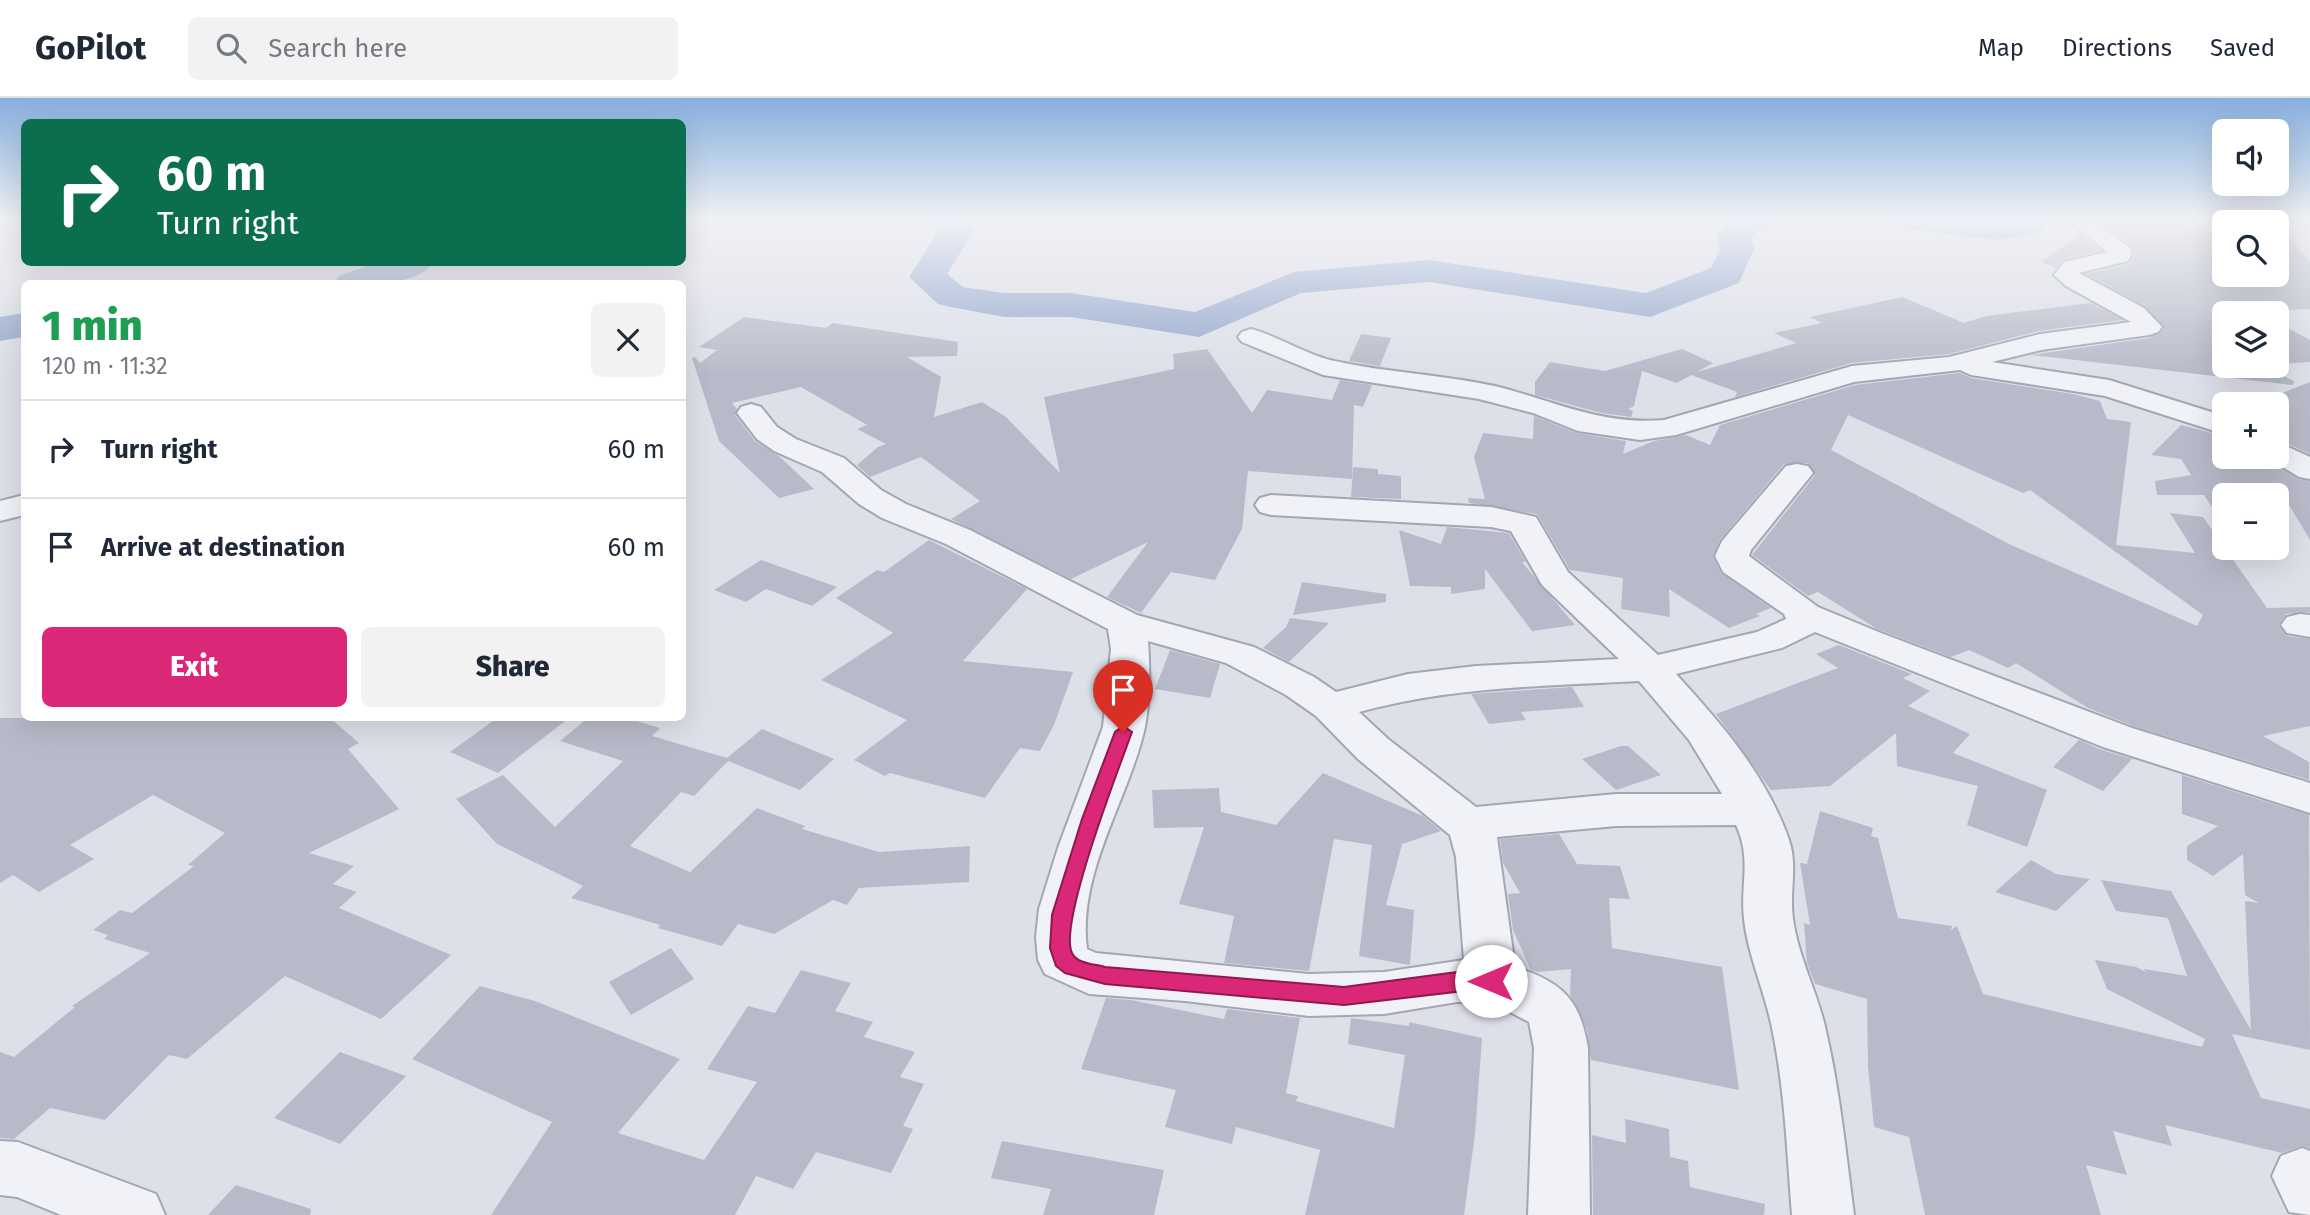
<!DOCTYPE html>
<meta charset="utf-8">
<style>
:root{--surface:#fff;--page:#f2f2f3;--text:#1f2937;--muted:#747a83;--line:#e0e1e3;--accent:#db2777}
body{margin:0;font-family:"Fira Sans",sans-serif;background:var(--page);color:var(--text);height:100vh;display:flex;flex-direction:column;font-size:26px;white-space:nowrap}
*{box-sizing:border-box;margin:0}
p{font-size:23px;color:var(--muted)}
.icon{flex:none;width:38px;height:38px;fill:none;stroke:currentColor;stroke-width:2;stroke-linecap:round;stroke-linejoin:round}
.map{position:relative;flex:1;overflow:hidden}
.sheet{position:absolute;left:21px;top:182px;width:665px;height:441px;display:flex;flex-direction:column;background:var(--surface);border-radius:10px;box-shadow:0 7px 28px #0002}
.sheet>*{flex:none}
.guide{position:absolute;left:21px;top:21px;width:665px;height:147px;border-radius:10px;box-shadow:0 7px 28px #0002;background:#0b6e4f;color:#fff;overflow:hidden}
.fabs{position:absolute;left:2212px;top:21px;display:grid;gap:14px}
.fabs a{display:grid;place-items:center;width:77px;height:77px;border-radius:10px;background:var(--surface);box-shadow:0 7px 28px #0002;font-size:35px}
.pin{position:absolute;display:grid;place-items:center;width:60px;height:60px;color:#fff;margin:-72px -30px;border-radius:50% 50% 50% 0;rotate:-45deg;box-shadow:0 0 7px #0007}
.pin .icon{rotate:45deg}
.me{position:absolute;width:77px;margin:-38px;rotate:270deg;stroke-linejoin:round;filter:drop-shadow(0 0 5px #0008)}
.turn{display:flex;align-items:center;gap:24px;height:147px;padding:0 21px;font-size:32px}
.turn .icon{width:91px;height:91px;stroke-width:2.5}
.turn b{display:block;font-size:49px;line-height:60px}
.round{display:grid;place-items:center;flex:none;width:74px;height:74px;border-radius:10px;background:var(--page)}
.head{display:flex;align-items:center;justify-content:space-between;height:119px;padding:0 21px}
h1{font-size:42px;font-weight:800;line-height:52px;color:#1e9e55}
.button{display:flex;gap:14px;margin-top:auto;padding:14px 21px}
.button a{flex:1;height:80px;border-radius:10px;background:var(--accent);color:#fff;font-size:28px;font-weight:800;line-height:80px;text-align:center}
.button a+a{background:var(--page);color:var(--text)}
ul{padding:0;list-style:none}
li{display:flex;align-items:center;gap:21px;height:98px;padding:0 21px;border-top:2px solid var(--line)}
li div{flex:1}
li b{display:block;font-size:26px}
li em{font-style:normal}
header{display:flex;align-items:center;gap:42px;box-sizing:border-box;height:98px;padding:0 35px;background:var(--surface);border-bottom:2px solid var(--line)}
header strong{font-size:33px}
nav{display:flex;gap:38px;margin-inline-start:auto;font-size:24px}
.search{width:490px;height:63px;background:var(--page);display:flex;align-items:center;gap:18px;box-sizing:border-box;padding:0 24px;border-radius:10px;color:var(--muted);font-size:26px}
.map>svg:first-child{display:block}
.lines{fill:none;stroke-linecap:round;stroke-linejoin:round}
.river{fill:#94a8cd;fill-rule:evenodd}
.building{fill:#b7bbc9;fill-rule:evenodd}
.street-casing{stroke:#a3a6b3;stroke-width:4}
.street{fill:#f1f2f7;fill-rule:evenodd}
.route{fill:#db2777;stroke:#8e194d;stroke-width:2}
</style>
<header>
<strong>GoPilot</strong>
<div class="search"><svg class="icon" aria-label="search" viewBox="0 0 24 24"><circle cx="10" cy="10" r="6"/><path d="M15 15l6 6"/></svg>Search here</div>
<nav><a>Map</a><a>Directions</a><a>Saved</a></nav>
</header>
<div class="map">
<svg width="2310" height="1117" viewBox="0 0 2310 1117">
<rect width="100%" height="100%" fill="#dee0e9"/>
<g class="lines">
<path class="river" d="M928,121H963L974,133L947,176L963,189L1004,195H1071L1195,214L1294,174L1429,162L1646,195L1711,170L1720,151L1716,137L1732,121H1782L1777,128L1759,132L1751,139L1754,151L1739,185L1650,219L1429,184L1301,195L1199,239L1071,219H1004L951,209L938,206L909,179L938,134Z
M1890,121H2040L2045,127L2040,134L1998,142L1907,131L1895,128Z
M379,164H434C416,190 361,186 334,186L339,178Z
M24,215V239L0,243V219Z"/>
</g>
<path class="building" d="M2103,121H2224V177H2277V124L2310,164V211L2224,215V268H2263L2294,283L2293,287L2031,257L2149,240L2164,231L2145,208L2086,176L2129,166L2134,155L2131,147L2098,124Z
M2081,136L2101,153L2063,161L2056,170L2041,164Z
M1902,199L1964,225L1986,218L2091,205L2123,222L2039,233L1949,256L1851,265L1735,299L1737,294L1691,277L1677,285L1642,273L1634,308L1628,311L1633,313L1631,319L1601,315L1535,297V284L1550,264L1605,273L1682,251L1713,265L1697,274L1796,245L1774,235L1822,225L1810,219Z
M744,219L826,230L833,225L958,244L957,258L907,259L941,279L934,319L982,304L1006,319L1060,375L1044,299L1174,271L1173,256L1207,251L1252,315L1267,292L1332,302L1340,282L1372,287L1363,309L1354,307L1352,381L1248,373L1242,431L1215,482L1171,474L1141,515L1107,499L1148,444L1071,481L951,421L980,403L921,359L870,379L857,367L878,349L886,346L857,331L867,327L801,289L732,305L737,311L735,317L755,343L780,359L814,391L779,400L719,343L692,260L695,259L700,265L717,252L699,249Z
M2277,224L2310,242V264L2277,266Z
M1361,236L1391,240L1380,268L1349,263Z
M1960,275L1971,280L2073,296L2100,303L2107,321L2131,324L2116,447L2195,455L2170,415L2203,419L2267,510L2310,509V514L2286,516L2278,527L2287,538L2310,541V628L2263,638L2309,664V682L2133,628L2088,610L2016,565L2008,570L1969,552L1951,559L1877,531L1818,494L1808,498L1752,457L1815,377L1808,365L1784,366L1720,442L1713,459L1721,475L1771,510L1756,516L1760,518L1729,530L1669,491L1670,519L1621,511L1623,480L1570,472L1537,416L1469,405L1468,400L1485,401L1474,359L1483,335L1533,341L1534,318L1577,335L1626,343L1623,356L1654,343L1686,337L1710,347L1720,327L1855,287ZM1848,317L2023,395L2030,392L2203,517L2197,528L2009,446L1831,352Z
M2310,284V356L2277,341V297Z
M2181,327L2224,338V371L2268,363L2298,381L2310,383V442L2283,397H2224V428L2204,397H2157L2155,383L2191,377L2181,361L2151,357Z
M1353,369L1378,371V376L1401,378V401L1351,399Z
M1447,429L1509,435L1526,464H1522L1575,527L1532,533L1485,471V491L1451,496V489L1410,488L1399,432L1441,446Z
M929,442L1027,491L963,563L1073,574L1054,627L1040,653L1020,650L985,700L890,675L885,678L854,662L907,622L821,582L893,535L836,500L877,472L884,474Z
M761,462L837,489L812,508L766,491L746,504L714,492Z
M1302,484L1386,496V504L1293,517Z
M1290,520L1329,525L1289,564L1263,550L1286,529Z
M1839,547L1912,576L1903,580L1930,593L1908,608L1970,636L1953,655L2047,692L2027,749L1967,727L1978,688L1897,668L1896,635L1830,688L1771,692L1716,616L1838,570L1816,556Z
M1170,552L1220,566L1210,600L1155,591Z
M1572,589L1584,609L1521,614L1526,622L1489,626L1471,596Z
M0,620H330L359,645L348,651L399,711L309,755L354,768L333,786L357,794L339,810L451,857L381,921L285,878L187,961L169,957L105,1022L50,1010L14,1041L0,1040V954L14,959L75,909L72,908L150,855L104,841L108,837L93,832L120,812L132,815L194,768L188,767L225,735L153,697L70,747L94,761L39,794L13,777L0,785Z
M497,620H569L498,675L450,654Z
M588,620H626L660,630L652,638L727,660L762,631L834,661L800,692L728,663L694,698L681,694L630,748L690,774L757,710L805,728L802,731L879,754L970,748L969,784L859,790L847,807L833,802L774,836L738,826L722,848L658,830L660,827L571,800L583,788L497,746L456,701L503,677L555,729L623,663L560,643Z
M2079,642L2102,652L2132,661L2103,693L2053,669Z
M1621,648H1628L1661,677L1616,692L1582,661Z
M1323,675L1423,718L1441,733L1402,746L1386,807L1414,812L1410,867L1359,858L1372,747L1334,741L1309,873L1224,865L1234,818L1179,806L1204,729L1154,730L1152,692L1219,690L1221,714L1276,727Z
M2182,677L2309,717L2310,952L2232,936L2261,1000L2310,1011V1050L2301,1048L2282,1055L2165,1027L2172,1048L2113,1033L2127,1077L2086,1067L2101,1117H1925L1909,1039L1874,1029L1868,969L1867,901L1815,886L1807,865L1804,825L1810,827L1800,765L1807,766L1820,713L1873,730L1871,738L1878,740L1898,820L1952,828L1951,832L1957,828L1983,896L2202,949L2205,941L2107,891L2095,862L2136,869L2146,874L2144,871L2187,878L2168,820L2116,813L2101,782L2171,793L2251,932L2245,803L2259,805L2245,797L2243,756L2213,778L2187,762V748L2218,728L2182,716Z
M1559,736L1577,766L1620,768L1630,801L1609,800L1612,850L1722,869L1739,992L1591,962L1587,932L1570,897L1571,871L1537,874L1531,872L1513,832L1508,796L1520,795L1503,765L1500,741Z
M2031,762L2056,776L2090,781L2056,813L1995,794Z
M671,850L694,881L631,917L609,884Z
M801,872L851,885L835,913L873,924L864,939L915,954L900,979L924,986L903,1028L913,1031L891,1075L816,1054L793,1091L756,1078L735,1117H491L552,1024L412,961L480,888L535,903L680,961L618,1035L704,1062L757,984L707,971L748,908L775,915Z
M1106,900L1131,902L1224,921L1227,911L1300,920L1286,995L1298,998L1296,1003L1394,1030L1405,957L1348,946L1351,920L1409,928V924L1482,940L1475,1036L1464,1117H1305L1320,1052L1236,1029L1232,1046L1165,1029L1176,992L1081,971Z
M340,954L406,978L340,1046L274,1020Z
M1625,1021L1669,1031L1670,1059L1688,1063L1690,1089L1765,1106L1764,1117H1593L1592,1037L1626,1045Z
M1002,1043L1164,1072L1154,1117H1043L1051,1091L991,1080Z
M236,1087L311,1111L310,1117H208Z"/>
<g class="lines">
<defs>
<path id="street" d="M2067,121H2090L2129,149L2132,154L2128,163L2079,175L2144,210L2162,229L2158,234L2149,237L2041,252L1992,264L2109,282L2224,318V336L2105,298L1971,277L1960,272L1854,284L1676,337L1640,342L1578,333L1533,315L1479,301L1323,277L1242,244L1238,239L1242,234L1251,231C1278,238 1303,255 1330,262C1385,275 1443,276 1499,289C1556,304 1603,327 1664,322L1852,268L1949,259L2040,236L2131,224L2066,188L2054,177L2064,164L2107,154Z
M751,306L761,309L777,329L796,341L844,360L881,392L906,406L970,432L1137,517L1254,549L1314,579L1336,594L1408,576L1476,568L1619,561L1542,487L1511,433L1491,429L1271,417L1260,414L1255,407L1260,400L1271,397L1491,409L1536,419L1568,474L1658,557L1757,534L1786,521L1784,516L1723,474L1715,458L1722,443L1786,368L1797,366L1808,368L1813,375L1751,452L1749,458L1818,509L1881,535L2132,630L2310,685V715L2103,649L1815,534L1782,550L1676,576C1721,625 1767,678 1789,742C1798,768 1789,795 1793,821C1798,859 1818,895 1826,933C1840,994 1846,1055 1854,1117H1792C1787,1055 1785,992 1772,930C1765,894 1748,858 1744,821C1740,786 1752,762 1736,727L1616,728L1497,739L1515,869C1562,884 1580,901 1588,950L1590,1117H1528L1534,950L1529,924L1491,904H1457L1384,916L1309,918L1185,903L1089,896L1045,876L1038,862L1036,839L1039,811L1058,750L1103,629L1111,551L1108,531L946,446L882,420L859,406L822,374L774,353L757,341L737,315L741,309ZM1148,543L1226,565L1286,597L1316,618L1358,661L1450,737L1456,759L1464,862L1384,874L1309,876L1096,855L1087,851C1077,775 1129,701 1145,629C1150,603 1150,570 1148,543ZM1639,583L1689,642L1722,696H1616L1476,709L1388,641L1359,614C1451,589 1544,588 1639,583Z
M2277,344L2310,359V381L2299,379L2266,359H2277Z
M24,397V417L0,423V403Z
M2300,516L2310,517V539L2287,535L2281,527L2287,519Z
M0,1043L18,1044L156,1096L165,1117H61L17,1099L0,1097Z
M2302,1050L2310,1053V1117L2289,1114L2272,1078L2281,1058Z"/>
</defs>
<use href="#street" class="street-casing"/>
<use href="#street" class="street"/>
</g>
<linearGradient id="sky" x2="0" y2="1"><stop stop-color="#86afdd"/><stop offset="0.44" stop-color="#f0f1f5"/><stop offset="1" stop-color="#f0f1f5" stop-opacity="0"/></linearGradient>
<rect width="2310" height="277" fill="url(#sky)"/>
<path class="route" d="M1123,628L1132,634C1119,670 1058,826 1072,855C1077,866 1095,866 1105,869L1344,889L1457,874L1498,877L1501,883L1498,889L1344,907L1105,886L1065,875L1056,868L1050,850L1052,817L1082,721L1115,634Z"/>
</svg>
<div class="fabs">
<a><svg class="icon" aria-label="sound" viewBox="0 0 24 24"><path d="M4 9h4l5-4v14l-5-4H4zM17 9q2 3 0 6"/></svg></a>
<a><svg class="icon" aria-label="search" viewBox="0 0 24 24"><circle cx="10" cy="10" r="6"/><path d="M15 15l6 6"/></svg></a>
<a><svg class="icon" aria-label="layers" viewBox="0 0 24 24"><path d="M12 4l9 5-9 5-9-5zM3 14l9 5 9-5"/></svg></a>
<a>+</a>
<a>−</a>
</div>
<div class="pin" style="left:1123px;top:634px;background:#d93025"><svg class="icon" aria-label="arrive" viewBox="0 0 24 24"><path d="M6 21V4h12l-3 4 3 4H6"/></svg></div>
<svg class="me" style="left:1491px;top:883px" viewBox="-20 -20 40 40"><circle r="19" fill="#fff"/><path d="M0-13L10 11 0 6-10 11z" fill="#db2777"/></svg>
<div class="guide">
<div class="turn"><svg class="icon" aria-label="right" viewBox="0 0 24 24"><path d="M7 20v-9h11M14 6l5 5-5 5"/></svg><div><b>60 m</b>Turn right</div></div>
</div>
<section class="sheet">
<div class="head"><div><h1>1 min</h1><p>120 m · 11:32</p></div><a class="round"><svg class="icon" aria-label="close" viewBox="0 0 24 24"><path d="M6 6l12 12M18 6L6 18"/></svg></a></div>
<ul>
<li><svg class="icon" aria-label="right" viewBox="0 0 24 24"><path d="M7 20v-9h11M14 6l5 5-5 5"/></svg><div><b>Turn right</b></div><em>60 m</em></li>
<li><svg class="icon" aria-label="arrive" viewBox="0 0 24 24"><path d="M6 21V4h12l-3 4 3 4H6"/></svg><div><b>Arrive at destination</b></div><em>60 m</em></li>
</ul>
<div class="button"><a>Exit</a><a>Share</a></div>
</section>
</div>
